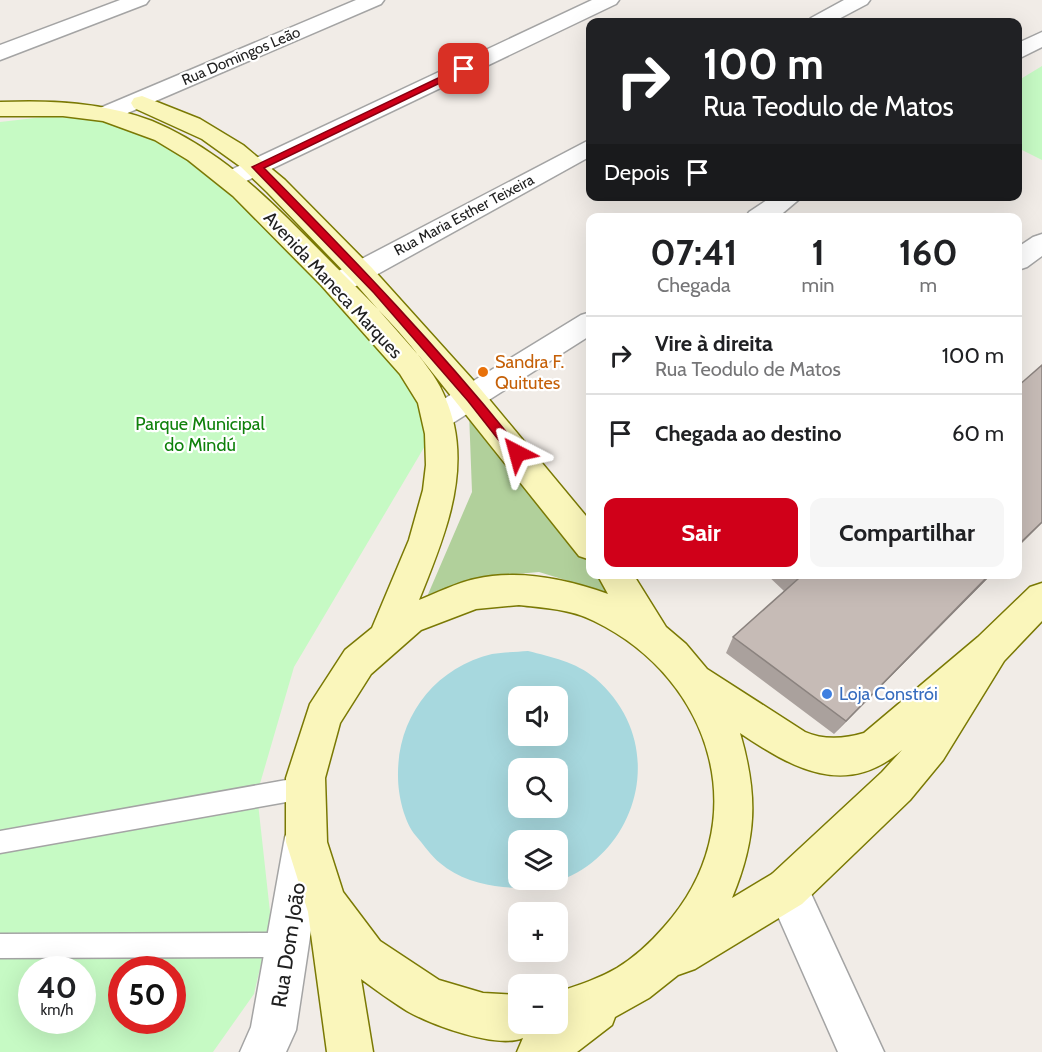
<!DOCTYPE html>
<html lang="pt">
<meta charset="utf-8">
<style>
:root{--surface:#fff;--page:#f6f6f6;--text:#202124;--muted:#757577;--line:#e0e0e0;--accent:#d00019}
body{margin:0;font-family:Cabin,sans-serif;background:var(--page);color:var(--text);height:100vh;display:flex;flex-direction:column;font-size:22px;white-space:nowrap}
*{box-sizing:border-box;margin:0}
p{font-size:20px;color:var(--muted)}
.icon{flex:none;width:33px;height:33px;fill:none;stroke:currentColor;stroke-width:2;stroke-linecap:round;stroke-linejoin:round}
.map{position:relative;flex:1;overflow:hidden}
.drawer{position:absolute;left:586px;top:213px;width:436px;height:366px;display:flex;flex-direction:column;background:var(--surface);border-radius:12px;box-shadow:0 6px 24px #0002}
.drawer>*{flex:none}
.hud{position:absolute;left:586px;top:18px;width:436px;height:183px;border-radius:12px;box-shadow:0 6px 24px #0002;background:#202124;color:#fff;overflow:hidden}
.buttons{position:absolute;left:508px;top:686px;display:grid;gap:12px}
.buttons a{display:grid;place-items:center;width:60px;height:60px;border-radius:12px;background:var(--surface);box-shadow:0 6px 24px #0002;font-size:30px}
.speed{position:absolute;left:18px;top:956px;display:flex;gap:12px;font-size:30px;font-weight:700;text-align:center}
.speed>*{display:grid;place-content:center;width:78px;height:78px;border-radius:50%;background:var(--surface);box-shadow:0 6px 24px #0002;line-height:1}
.speed small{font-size:15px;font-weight:400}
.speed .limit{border:9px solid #d22;background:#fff;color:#111}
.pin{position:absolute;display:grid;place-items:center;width:51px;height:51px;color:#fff;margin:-26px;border-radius:12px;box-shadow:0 3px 9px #0006}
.me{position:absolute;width:66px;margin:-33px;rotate:321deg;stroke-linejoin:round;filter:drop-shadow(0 0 4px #0008)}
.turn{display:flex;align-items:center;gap:21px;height:126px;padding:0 18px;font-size:27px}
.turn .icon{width:78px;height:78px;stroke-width:2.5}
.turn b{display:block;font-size:42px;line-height:51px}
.then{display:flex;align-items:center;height:57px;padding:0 18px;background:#0003;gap:12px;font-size:22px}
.eta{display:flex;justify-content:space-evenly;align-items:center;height:102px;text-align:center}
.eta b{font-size:36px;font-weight:700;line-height:42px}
.action{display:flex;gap:12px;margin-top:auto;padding:12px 18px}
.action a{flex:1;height:69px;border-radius:12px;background:var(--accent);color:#fff;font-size:24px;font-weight:700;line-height:69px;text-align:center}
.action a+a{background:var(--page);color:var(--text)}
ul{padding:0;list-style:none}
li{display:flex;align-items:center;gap:18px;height:78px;padding:0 18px;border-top:2px solid var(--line)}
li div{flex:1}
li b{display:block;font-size:22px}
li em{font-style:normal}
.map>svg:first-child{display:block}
.forest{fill:#b1d09b}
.park{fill:#c6fac4;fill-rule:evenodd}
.water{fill:#a7d8de;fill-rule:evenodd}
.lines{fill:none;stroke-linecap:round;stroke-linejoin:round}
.service-casing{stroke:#a4a4a4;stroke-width:3}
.minor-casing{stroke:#a4a4a4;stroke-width:3}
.tertiary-casing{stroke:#a4a4a4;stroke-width:3}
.secondary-casing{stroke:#7a7904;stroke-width:3}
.service{fill:#fff;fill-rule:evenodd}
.minor{fill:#fff;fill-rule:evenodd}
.tertiary{fill:#fff;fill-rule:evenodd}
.secondary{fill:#faf6bb;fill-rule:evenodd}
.wall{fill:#aaa19d}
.shaded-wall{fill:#8b837f}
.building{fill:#c6bbb6;stroke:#8b837f;stroke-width:1.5}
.route{fill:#d00019;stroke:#870010;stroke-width:1.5}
.food-dot{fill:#e8710a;stroke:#fff;stroke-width:2}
.shop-dot{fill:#3f7fe0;stroke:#fff;stroke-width:2}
.labels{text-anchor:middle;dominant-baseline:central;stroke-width:4.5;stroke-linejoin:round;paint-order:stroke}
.far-street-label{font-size:15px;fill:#202020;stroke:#fff}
.street-label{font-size:18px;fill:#202020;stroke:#fff}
.food-label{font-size:18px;fill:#c56008;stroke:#fff;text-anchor:start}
.park-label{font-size:18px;fill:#0f810b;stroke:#fff}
.shop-label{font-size:18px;fill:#366cbe;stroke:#fff;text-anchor:start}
.near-street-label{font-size:21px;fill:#202020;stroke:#fff}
</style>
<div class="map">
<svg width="1042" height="1052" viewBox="0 0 1042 1052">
<rect width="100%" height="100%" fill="#f1ece7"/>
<path class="forest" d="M469,412L591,563V574L600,575L618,596L539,572L492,576L426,599L472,492Z"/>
<path class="park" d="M1042,66V160L1018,148L1019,80Z
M61,115L117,124L165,140L236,190L414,373L435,429L294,667L257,794L271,921L254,994L213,1052H0V122ZM32,969H82V1020H32ZM122,969H172V1020H122Z"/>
<path class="water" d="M528,651C551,657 576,662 595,678C686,756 621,900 503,887C482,885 457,878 440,863C431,856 424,845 416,836C404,822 398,795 398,776C397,718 434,668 492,654C503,652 517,652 528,651ZM519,696H558V735H519ZM519,768H558V807H519ZM519,840H558V879H519Z"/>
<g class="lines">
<defs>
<path id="service" d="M303,777L311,780L314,788L311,796L303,799L0,853V831Z
M289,933L297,937L301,945L297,953L289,957L0,958V934Z"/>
<path id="minor" d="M120,0H149L146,4L0,60V45Z
M356,0H384L381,4L116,118H100L96,113L100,108Z
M592,0H619L616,4L240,184L231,187L222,184L219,179L222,174Z
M844,0H870L867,4L833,22H808L811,18Z
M1042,32V47L1018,59V43Z
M591,139V156L347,291L337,293L327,291L323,284L327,277Z
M773,196H803L777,218H745L749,212Z
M1042,234V256L1027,267L1018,270V247L1033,237Z
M591,312V335L448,426L437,430L426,426L422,418L426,410L581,315Z
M787,868L802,874L884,1052H838L766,889L772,874Z"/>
<path id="tertiary" d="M305,817L319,823L325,837L296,1030L286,1052H240L251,1027L285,837L291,823Z"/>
<path id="secondary" d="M142,96L200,119L243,145L285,180L372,268L473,380L591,522V560L579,556L420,357L353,281L267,192L241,167L202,139L134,108L131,103L134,98Z
M0,102C52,100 103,102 152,121C176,131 198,144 219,159C262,190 299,230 336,267C369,300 406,335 433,375C443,390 450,407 454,425C467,485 441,545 419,600C437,593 456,583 475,579C520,569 566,579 608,594L597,574H633L666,627L686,644L707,669L805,732C823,740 844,739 864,733L978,637L1030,587L1042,583V621L1004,661L943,760L910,800L802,904L695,969L678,975L649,998L615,1017L612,1025L577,1052H517L523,1038C496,1049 432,1025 407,1011C391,1001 376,990 361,979L373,1052H327L308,912L286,842V778L310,704L345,650L372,628L409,540L423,490L426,465L425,434L418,403L400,374L321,285L233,196L188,160L155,140L103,121L63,116H0ZM519,605C545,608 571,609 594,621C714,679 757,824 664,927C651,942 635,957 617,968C598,979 579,985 558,992V1023H539L538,1025L539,1023H519V995L483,993L439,980L380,941L343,892L327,842L325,778L340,723L371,674L421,630L476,609ZM740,733C792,768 846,799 902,750L882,772L772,874L732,898C757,838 758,795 740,733Z"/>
</defs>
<use href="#service" class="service-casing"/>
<use href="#minor" class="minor-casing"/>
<use href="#tertiary" class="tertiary-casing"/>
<use href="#secondary" class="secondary-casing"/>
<use href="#service" class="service"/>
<use href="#minor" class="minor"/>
<use href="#tertiary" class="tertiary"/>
<use href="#secondary" class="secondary"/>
</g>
<path class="wall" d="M766,574H992L834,734L726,653L733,637L784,591Z"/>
<path class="shaded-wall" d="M1042,522V523L1018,547V545Z
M990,574H992L834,734L846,721Z"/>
<path class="building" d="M1042,365V522L1018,545V386Z
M793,574H990L846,721L733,637L798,579Z"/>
<path class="route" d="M461,67L469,69L264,168C354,259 441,350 521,450V457H512L468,401L374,293L252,167Z"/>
<circle class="food-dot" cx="483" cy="372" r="6"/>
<circle class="shop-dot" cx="827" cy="694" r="6"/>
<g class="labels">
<g class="far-street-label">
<text transform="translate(241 56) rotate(-23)">Rua Domingos Leão</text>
<text transform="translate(464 215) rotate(-28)">Rua Maria Esther Teixeira</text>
</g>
<g class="street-label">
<text transform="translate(333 285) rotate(47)">Avenida Maneca Marques</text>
</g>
<g class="food-label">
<text x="495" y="362">Sandra F.<tspan x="495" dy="21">Quitutes</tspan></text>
</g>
<g class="park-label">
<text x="200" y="424">Parque Municipal<tspan x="200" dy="21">do Mindú</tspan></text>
</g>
<g class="shop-label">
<text x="839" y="694">Loja Constrói</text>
</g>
<g class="near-street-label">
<text transform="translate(288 945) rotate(-81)">Rua Dom João</text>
</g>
</g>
</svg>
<div class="buttons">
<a><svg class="icon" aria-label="sound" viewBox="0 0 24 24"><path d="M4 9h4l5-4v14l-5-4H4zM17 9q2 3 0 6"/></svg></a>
<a><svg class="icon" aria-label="search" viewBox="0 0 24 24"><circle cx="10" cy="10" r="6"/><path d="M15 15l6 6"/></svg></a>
<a><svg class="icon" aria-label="layers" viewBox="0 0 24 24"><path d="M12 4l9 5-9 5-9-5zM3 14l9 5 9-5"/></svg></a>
<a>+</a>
<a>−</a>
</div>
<div class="speed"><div>40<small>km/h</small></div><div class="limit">50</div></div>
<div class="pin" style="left:464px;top:69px;background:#d93025"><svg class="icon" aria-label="arrive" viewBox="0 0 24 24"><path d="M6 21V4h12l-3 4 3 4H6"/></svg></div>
<svg class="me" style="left:517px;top:453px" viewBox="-20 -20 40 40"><path d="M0-17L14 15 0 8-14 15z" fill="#d00019" stroke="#fff" stroke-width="4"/></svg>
<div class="hud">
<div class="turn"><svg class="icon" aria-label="right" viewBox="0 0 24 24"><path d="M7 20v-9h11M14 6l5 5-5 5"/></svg><div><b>100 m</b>Rua Teodulo de Matos</div></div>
<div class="then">Depois<svg class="icon" aria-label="arrive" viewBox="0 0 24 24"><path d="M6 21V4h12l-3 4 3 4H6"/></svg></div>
</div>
<section class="drawer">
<div class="eta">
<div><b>07:41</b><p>Chegada</p></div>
<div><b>1</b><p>min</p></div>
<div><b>160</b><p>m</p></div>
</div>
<ul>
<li><svg class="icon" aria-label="right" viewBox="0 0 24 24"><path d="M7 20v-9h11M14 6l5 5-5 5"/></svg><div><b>Vire à direita</b><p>Rua Teodulo de Matos</p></div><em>100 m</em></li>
<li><svg class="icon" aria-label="arrive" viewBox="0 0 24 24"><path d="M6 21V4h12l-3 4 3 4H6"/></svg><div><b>Chegada ao destino</b></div><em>60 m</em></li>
</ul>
<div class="action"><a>Sair</a><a>Compartilhar</a></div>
</section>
</div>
